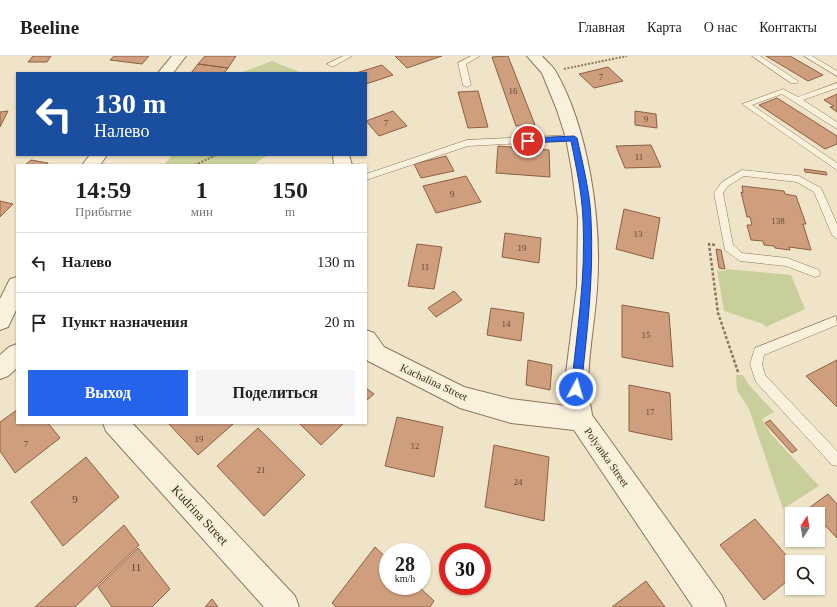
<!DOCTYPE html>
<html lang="ru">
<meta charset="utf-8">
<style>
:root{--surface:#fff;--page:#f6f6f6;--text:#222;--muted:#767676;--line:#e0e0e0;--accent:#2563eb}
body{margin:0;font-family:Georgia,serif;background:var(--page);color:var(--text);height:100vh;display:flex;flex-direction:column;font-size:15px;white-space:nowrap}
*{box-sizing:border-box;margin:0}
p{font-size:13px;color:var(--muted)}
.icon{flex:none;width:22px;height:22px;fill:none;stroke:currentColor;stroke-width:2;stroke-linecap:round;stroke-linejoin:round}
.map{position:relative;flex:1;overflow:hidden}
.drawer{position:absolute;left:16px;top:108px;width:351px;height:260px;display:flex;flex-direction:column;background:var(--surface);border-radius:0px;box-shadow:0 1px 3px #0004}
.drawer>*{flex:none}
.banner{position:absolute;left:16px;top:16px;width:351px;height:84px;border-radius:0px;box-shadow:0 1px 3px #0004;background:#1a4fa0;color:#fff;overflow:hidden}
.needle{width:26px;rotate:11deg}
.fabs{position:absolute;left:785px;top:451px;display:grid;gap:8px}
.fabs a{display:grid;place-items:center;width:40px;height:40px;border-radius:0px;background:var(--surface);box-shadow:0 1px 3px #0004;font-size:20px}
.speed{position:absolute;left:379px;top:487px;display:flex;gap:8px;font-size:20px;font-weight:700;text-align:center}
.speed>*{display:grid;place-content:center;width:52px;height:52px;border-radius:50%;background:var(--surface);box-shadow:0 1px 3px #0004;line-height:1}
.speed small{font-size:10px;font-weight:400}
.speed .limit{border:6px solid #d22;background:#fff;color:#111}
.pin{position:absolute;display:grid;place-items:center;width:34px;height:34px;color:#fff;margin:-17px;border:2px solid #fff;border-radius:50%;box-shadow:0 1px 4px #0007}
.me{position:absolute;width:44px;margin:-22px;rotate:6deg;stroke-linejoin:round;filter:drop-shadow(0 0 3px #0008)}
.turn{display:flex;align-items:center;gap:14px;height:84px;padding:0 12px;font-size:18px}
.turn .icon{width:52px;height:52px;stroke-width:2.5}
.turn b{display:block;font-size:28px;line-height:34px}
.eta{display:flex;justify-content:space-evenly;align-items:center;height:68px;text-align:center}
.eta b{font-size:24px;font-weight:700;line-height:28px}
.primary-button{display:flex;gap:8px;margin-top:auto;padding:8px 12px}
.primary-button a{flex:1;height:46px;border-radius:0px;background:var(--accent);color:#fff;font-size:16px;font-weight:700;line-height:46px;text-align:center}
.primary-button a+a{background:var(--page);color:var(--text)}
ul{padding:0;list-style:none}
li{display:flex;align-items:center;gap:12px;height:60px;padding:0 12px;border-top:1px solid var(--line)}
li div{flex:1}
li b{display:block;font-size:15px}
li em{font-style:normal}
header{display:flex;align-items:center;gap:24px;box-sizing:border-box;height:56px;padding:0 20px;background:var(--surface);border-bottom:1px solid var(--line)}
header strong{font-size:19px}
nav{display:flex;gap:22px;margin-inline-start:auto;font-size:14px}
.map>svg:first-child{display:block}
.green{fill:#c9cf9b}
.building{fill:#cf9f7d;stroke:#8d5f41}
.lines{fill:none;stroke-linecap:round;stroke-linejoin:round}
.service-casing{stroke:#8d765c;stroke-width:1}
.minor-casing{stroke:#8d765c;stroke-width:2}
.path-far1{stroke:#8d765c;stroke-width:2;stroke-dasharray:2 1.5;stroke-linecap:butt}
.path{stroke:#8d765c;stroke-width:2.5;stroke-dasharray:3 2;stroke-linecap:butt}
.service{fill:#faf1dc;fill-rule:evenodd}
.minor{fill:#faf1dc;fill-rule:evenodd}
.route{fill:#2563eb;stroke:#184099}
.labels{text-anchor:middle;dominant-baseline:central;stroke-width:3.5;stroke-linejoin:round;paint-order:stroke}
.number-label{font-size:9px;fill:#624a37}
.street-label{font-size:11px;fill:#3d2e20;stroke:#f7eed8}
.near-number-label{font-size:11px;fill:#624a37}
.near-street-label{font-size:13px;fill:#3d2e20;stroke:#f7eed8}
</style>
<header>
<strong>Beeline</strong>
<nav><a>Главная</a><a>Карта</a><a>О нас</a><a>Контакты</a></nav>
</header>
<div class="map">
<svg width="837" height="551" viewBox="0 0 837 551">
<rect width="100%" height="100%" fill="#f0e4c8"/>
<path class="green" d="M272,5L302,17H240Z
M172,99H268L253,109H164Z
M726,213L791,219L805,253L766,271L763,268L724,255L717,214L726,215Z
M736,319H743L749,329L774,356L762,363L770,377L819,430L783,453L749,353L737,334Z"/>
<path class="building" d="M33,0H51L47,6H28Z
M114,0H149L142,8L110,4Z
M205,0H236L228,12L198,8Z
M395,0H442L407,12Z
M508,0L535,69L516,70L492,1Z
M766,0H790L823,19L808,25Z
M198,8L228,12L224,17H191Z
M382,9L393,19L366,28V17H356Z
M608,11L623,25L594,32L579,18Z
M478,35L488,71L468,72L458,36Z
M837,38V56L830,51L834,50L824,44Z
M777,42L837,80V88L825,93L759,49Z
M8,55L0,71V56Z
M393,55L407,70L379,80L366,65Z
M635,55L656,58L657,72L635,69Z
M651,89L661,111L625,112L616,90Z
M498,90L549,94L550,121L496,117Z
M446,100L454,115L421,122L414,108Z
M31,104L48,107L47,109H25Z
M804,113L826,116L827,119L805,116Z
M466,120L481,146L436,157L423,130Z
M742,130L784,135L785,138L796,140L806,168H803L811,194L789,191L790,194L775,192L774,190L764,189L763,185L751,184L747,169H752L750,161H747L741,136L743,137Z
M0,145L13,148L0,161Z
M624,153L660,162L653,203L616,193Z
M505,177L541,182L539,207L502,201Z
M417,188L442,191L434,233L408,230Z
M716,193L721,194L725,213L719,212Z
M454,235L462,244L436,261L428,252Z
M622,249L669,257L673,311L622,301Z
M491,252L524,257L521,285L487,279Z
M528,304L552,309L550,334L526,329Z
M837,304V351L806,320Z
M629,329L670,337L672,384L629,375Z
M366,332L374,338L366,345Z
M17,354V367H48L60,382L15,417L0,395V366Z
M397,361L443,371L434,421L385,410Z
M770,364L797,394L792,397L765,367Z
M168,367H232L233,368L198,399Z
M299,367H344L321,389Z
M258,372L305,419L264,460L217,410Z
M494,389L549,401L544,465L485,451Z
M86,401L119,441L63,490L31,446Z
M828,438L837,448V482L818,462V458H815L809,452Z
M755,463L792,506V521L764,544L720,489Z
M124,469L139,489L75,551H35Z
M375,491L388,503V530H418L434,545L430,551H336L332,547Z
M138,492L170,533L152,551H112L98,531Z
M646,525L665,551H612Z
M212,543L218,551H205Z"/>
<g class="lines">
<defs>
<path id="service" d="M343,0H352L334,10H331L327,8Z
M471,0H480L466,8L471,29L467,31L463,29L458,7Z
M752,0H760L798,25L797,27H791Z
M804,0H812L837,15V20Z
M837,27V32L803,44L837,66V73L782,38L752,49L837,107V114L742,48L783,33L798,41Z
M574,79L577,80V84L468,90L366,124V118L467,84Z
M742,114L799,120L821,132L837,168V183L832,179L814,136L797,126L744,120L728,130L723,137L733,189L742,197L787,202L819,214L820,217L819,220L815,221L786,210L740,205L725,194L714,137L722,126Z
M836,260L837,269L764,299L762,308L765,319L837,395V410L832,409L756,326L750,308L755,292Z"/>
<path id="minor" d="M172,0H186L173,17H158Z
M527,0H542C546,5 553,10 556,16C589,74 602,166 597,232C595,265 588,298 588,332C588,340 591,350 592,359L722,540L726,551H693L574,374L511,367L460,352L368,305L366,302V274L374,277L384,291L464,331L511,343L567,350L564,333L577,230L578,162L572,115L566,82L557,54L542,17Z
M90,99H107L100,109H82Z
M333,99H349L352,109H334Z
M17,221V252L8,271L0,274V243L10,223Z
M17,288V312L8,320L0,323V299L9,291Z
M103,367H132L295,540L299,551H264L106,375Z"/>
</defs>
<use href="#service" class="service-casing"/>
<use href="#minor" class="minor-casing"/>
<path class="path-far1" d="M564,13L627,0
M195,109L216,99"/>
<path class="path" d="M715,189L709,188L718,257L738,316"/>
<use href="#service" class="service"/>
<use href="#minor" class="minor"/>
</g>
<path class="route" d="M574,80L577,82C583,109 590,136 591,163C594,220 587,277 581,333L579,336L576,338L572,336L571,333C577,277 586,220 583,163C582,137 576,110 571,85L528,87L525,85L528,82Z"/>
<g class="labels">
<g class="number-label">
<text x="601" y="21">7</text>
<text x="513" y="35">16</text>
<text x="646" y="63">9</text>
<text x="386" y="67">7</text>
<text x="639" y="101">11</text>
<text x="452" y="138">9</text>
<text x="778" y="165">138</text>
<text x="638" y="178">13</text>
<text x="522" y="192">19</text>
<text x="425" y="211">11</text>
<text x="506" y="268">14</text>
<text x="646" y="279">15</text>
<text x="650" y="356">17</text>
<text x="199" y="383">19</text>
<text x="26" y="388">7</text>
<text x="415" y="390">12</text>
<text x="261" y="414">21</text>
<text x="518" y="426">24</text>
</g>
<g class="street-label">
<text transform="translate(434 326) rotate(25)">Kachalina Street</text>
<text transform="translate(607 401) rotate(55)">Polyanka Street</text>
</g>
<g class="near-number-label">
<text x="75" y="443">9</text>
<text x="136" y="511">11</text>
</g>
<g class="near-street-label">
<text transform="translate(200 459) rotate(47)">Kudrina Street</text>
</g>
</g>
</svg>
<div class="fabs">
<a><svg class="needle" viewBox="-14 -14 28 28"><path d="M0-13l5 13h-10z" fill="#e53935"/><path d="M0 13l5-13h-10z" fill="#767676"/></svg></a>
<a><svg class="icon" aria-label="search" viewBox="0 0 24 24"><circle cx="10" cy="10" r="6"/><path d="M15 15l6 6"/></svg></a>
</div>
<div class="speed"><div>28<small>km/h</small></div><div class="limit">30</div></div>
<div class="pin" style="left:528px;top:85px;background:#d93025"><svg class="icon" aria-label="arrive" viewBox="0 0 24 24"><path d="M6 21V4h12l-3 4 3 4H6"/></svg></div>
<svg class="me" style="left:576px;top:333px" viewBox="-20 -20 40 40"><circle r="17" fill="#2563eb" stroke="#fff" stroke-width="3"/><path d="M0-11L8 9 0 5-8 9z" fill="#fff"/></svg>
<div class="banner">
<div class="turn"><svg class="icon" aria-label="left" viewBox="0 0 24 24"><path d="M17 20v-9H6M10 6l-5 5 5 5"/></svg><div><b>130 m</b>Налево</div></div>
</div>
<section class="drawer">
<div class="eta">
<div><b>14:59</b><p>Прибытие</p></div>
<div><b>1</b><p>мин</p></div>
<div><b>150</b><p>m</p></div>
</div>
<ul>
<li><svg class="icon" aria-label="left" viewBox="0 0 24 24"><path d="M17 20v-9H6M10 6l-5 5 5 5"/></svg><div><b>Налево</b></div><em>130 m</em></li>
<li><svg class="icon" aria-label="arrive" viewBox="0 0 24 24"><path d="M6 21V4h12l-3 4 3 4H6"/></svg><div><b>Пункт назначения</b></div><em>20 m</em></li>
</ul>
<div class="primary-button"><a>Выход</a><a>Поделиться</a></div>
</section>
</div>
